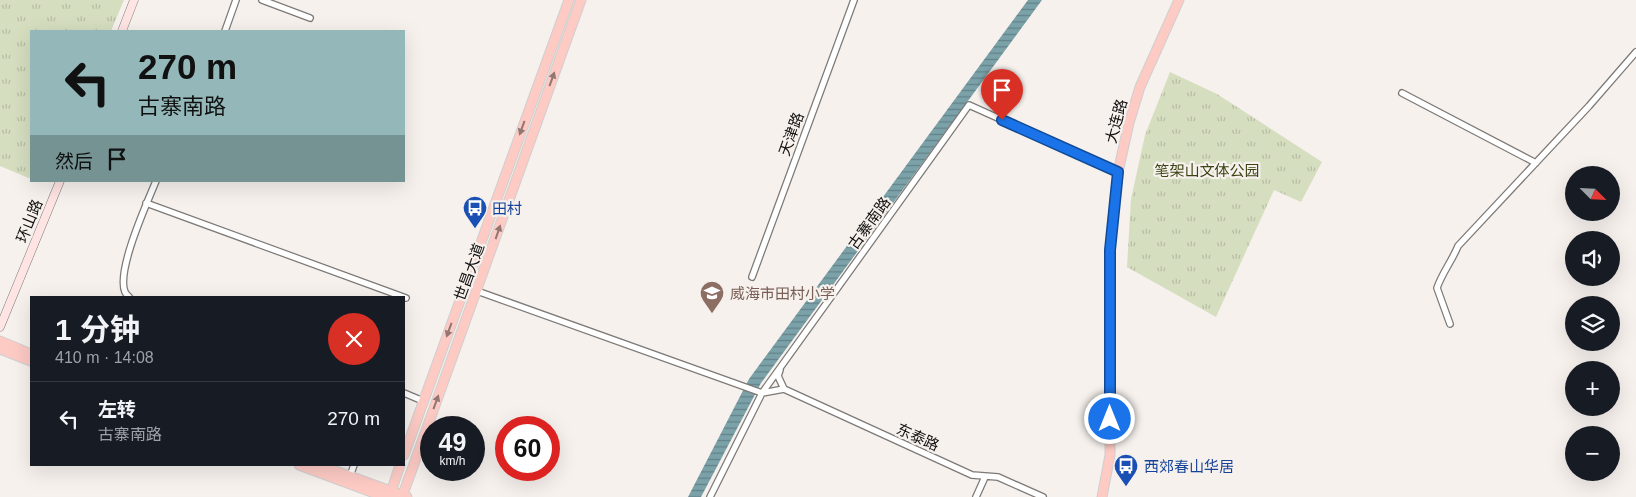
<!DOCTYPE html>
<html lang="zh">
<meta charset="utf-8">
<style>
:root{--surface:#171b24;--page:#242831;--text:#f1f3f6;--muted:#9ea1a6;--line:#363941}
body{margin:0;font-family:Arial,"Noto Sans SC",sans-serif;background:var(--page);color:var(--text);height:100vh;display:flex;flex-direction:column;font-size:19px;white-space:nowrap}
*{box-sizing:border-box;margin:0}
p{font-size:16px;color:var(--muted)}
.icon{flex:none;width:28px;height:28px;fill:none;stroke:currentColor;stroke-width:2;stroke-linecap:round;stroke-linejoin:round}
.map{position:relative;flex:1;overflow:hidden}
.details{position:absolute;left:30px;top:296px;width:375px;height:170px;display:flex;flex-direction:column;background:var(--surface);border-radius:0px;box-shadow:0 5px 20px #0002}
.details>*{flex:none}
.guide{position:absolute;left:30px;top:30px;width:375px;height:152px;border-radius:0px;box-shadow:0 5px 20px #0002;background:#94b8b9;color:#111;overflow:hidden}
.needle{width:32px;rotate:114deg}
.tools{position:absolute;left:1565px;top:166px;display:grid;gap:10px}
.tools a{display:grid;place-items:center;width:55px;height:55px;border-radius:50%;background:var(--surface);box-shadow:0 5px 20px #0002;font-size:25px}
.speed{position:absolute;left:420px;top:416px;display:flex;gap:10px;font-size:25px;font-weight:700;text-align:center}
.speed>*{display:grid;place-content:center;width:65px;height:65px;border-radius:50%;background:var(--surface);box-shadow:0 5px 20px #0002;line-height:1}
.speed small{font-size:12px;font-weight:400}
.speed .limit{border:8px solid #d22;background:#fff;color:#111}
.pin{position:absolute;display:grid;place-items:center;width:42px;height:42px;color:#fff;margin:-51px -21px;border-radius:50% 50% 50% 0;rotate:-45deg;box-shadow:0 0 5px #0007}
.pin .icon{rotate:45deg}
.me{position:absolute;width:55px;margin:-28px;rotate:0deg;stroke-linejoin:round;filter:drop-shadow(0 0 4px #0008)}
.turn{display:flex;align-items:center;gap:18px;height:105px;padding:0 25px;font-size:22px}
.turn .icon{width:65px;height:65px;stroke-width:2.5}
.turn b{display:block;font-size:35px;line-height:42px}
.then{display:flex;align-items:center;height:48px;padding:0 25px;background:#0003;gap:10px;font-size:19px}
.round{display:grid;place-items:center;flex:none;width:52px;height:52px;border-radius:26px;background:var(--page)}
.summary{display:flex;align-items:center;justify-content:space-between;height:85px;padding:0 25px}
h1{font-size:30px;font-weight:700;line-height:38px}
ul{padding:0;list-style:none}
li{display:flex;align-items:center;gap:15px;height:75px;padding:0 25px;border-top:1px solid var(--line)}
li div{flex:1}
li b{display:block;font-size:19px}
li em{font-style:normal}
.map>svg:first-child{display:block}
.park{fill:url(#park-tufts)}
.water{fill:url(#water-rules)}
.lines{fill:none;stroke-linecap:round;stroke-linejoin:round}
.minor-casing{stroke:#7d7976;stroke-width:8}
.secondary-casing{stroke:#7d7976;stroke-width:9}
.primary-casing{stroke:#cfcfcf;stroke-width:11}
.minor{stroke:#fff;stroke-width:5.5}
.secondary{stroke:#fee4e2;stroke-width:8}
.primary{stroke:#fdcac4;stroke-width:9}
.oneway{fill:#937672}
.route-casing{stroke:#114b97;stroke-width:12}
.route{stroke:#1a73e8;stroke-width:9}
.labels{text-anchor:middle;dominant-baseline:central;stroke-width:4.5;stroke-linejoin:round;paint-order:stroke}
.street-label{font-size:15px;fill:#110f0e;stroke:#f6f1ed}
.park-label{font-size:15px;fill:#3a4311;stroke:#f6f1ed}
.transit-label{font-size:15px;fill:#164399;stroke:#f6f1ed;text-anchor:start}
.education-label{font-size:15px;fill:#785e54;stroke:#f6f1ed;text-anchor:start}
</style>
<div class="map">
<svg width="1636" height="497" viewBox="0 0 1636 497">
<defs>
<pattern id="park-tufts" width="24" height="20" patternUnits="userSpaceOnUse" patternTransform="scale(1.25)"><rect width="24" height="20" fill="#d6dec0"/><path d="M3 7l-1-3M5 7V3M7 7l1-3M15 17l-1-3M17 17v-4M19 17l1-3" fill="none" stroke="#b7bda4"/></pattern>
<pattern id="water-rules" width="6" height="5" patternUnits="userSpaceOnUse" patternTransform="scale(1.25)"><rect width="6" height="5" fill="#7ba1a9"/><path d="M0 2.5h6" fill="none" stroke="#638288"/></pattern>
</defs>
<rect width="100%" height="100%" fill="#f6f1ed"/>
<path class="park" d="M0,0H124L111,31H31V179L0,166Z
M1170,72L1217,94L1322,162L1301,202L1274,190L1216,317L1127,267L1131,199L1145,135Z"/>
<path class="water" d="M1028,0H1042L761,383L701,497H688L749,379Z"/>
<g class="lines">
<defs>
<path id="minor" d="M262,0L310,18
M225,31L236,0
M1402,93L1536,163
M146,203L406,298
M752,277L854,0
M477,291L762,393L784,389
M130,298C128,296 126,294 125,292C116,271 147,203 156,181
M1450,324L1437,288C1442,273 1452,261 1458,246L1589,106L1636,52
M780,370L778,376L784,389
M784,389L972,475L998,477L1043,497
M404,393L423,401
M349,479L354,465
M710,497L762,393L969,105L1118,172
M976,497L985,477"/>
<path id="secondary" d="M122,31L134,0
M0,327L60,181"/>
<path id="primary" d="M0,341L31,354
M0,349L31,361
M404,455L569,0
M299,465L385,497
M319,465L407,497
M390,495L400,465
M402,497L581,0
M1102,497L1110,455V249L1118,172L1129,123L1140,87L1179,0"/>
</defs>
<use href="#minor" class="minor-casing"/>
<use href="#secondary" class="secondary-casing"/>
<use href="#primary" class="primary-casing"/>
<use href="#minor" class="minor"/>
<use href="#secondary" class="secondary"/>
<use href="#primary" class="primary"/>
</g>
<defs><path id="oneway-solid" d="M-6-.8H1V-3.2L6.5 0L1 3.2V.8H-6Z" transform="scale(1.25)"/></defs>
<g class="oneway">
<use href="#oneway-solid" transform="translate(552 79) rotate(-70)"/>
<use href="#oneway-solid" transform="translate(522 128) rotate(110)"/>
<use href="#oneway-solid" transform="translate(498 232) rotate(-71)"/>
<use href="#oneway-solid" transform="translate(449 330) rotate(110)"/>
<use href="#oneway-solid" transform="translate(436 402) rotate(-70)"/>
</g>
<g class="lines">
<defs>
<path id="route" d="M1002,120L1118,172L1110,250V419"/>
</defs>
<use href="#route" class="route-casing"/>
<use href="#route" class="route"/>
</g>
<defs>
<symbol id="bus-pin" viewBox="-11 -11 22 30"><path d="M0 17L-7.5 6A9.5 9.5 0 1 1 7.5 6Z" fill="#1a4fb4" stroke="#f6f1ed"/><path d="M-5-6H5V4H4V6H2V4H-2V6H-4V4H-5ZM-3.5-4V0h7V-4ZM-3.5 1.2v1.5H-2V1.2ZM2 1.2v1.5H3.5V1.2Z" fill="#fff"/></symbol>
<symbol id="school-pin" viewBox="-11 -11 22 30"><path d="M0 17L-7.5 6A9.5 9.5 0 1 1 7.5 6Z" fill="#8d6e63" stroke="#f6f1ed"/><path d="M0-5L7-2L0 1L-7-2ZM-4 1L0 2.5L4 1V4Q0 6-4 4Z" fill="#fff"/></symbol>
</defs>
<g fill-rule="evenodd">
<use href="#bus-pin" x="461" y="194" width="28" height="38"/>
<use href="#school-pin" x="698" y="279" width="28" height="38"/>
<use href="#bus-pin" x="1112" y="452" width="28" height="38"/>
</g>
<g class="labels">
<g class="street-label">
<text transform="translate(1116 121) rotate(-75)">大连路</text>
<text transform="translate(791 134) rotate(-70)">天津路</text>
<text transform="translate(29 221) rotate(-68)">环山路</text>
<text transform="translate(869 223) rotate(-54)">古寨南路</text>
<text transform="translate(469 272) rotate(-70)">世昌大道</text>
<text transform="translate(918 437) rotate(24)">东泰路</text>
</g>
<g class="park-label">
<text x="1207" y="170">笔架山文体公园</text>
</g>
<g class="transit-label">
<text x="492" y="208">田村</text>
<text x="1144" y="466">西郊春山华居</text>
</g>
<g class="education-label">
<text x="730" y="293">威海市田村小学</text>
</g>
</g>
</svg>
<div class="tools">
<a><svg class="needle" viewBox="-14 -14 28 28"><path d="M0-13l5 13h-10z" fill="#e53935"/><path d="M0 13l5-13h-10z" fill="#9ea1a6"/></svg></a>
<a><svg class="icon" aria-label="sound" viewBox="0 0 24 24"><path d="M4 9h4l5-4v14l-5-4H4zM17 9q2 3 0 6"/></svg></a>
<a><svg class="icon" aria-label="layers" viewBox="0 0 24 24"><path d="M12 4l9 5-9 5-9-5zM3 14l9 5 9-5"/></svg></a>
<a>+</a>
<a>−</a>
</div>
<div class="speed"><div>49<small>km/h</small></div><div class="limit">60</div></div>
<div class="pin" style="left:1002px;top:120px;background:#d93025"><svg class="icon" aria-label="arrive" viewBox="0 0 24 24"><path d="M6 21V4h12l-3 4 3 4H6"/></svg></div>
<svg class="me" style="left:1110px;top:419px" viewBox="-20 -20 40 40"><circle r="17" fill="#1a73e8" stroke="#fff" stroke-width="3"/><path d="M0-11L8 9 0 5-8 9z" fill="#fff"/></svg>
<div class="guide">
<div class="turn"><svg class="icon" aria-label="left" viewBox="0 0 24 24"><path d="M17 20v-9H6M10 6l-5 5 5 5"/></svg><div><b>270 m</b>古寨南路</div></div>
<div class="then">然后<svg class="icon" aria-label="arrive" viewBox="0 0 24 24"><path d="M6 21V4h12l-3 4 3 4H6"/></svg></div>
</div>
<section class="details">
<div class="summary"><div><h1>1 分钟</h1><p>410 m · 14:08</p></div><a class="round" style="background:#d93025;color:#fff"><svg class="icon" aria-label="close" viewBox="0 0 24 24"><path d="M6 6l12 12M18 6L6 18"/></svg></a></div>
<ul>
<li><svg class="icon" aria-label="left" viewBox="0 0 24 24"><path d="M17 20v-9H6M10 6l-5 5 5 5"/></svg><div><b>左转</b><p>古寨南路</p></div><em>270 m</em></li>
</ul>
</section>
</div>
